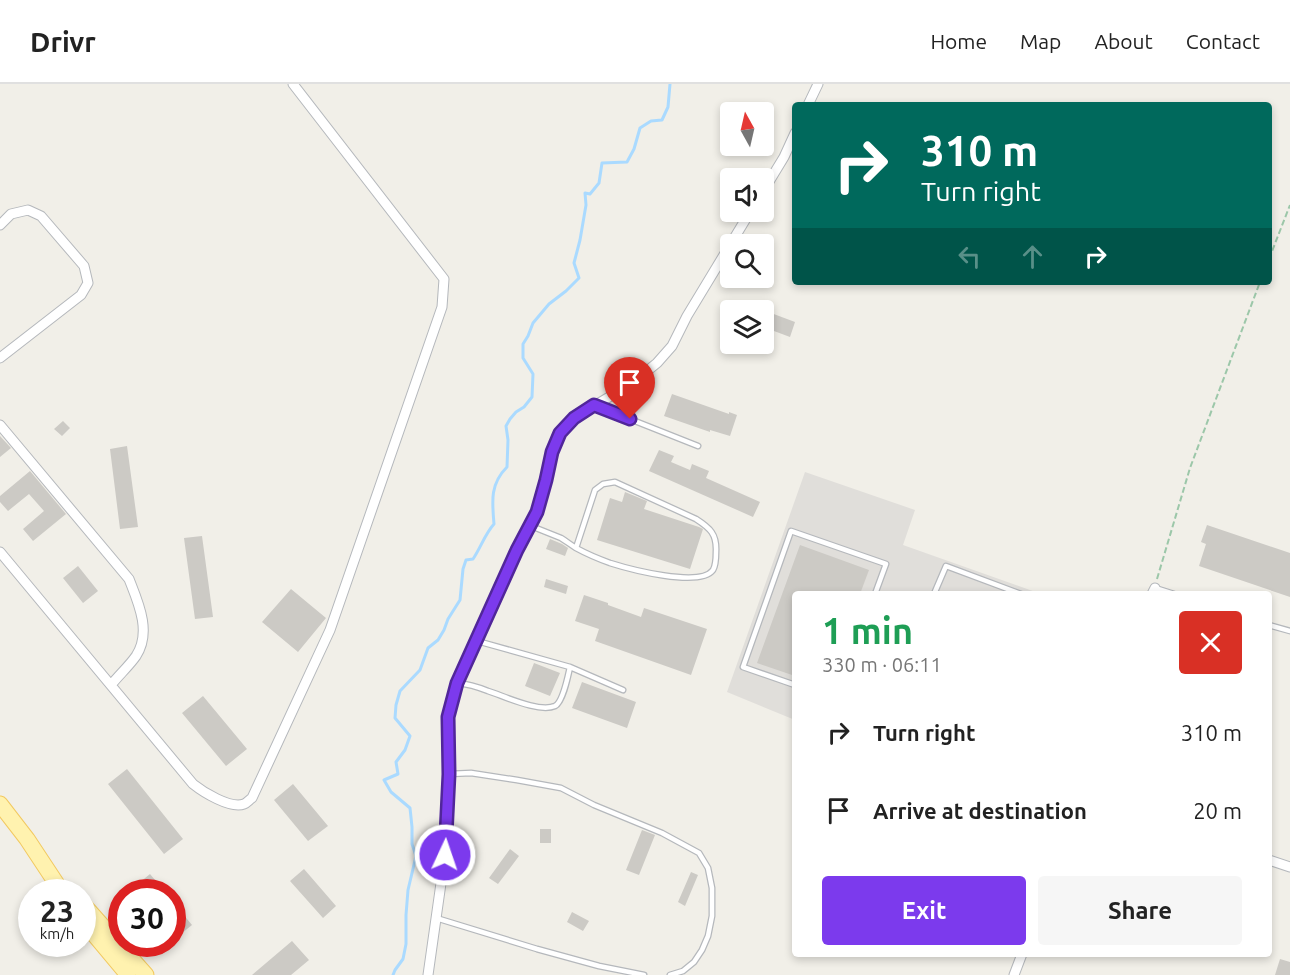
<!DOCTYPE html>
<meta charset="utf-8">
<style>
:root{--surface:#fff;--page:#f6f6f6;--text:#222;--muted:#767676;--line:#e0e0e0;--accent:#7c3aed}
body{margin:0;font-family:Ubuntu,sans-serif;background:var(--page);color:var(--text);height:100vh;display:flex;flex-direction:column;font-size:22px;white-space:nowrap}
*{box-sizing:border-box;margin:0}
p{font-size:20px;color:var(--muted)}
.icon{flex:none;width:33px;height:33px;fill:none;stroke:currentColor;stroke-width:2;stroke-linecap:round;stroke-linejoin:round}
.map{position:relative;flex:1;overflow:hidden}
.details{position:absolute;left:792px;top:507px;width:480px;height:366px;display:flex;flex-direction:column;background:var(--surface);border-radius:6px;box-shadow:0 3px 9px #0003}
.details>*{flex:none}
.banner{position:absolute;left:792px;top:18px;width:480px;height:183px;border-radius:6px;box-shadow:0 3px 9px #0003;background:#00695c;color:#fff;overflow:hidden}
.needle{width:39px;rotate:352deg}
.controls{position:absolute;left:720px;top:18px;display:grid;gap:12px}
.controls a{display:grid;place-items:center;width:54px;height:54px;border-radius:6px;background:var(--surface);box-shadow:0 3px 9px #0003;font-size:30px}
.speed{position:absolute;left:18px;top:795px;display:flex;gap:12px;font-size:30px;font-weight:700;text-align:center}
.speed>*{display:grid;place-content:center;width:78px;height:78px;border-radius:50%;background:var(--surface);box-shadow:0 3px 9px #0003;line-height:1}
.speed small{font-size:15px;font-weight:400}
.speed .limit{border:9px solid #d22;background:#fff;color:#111}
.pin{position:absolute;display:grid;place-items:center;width:51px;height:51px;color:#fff;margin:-62px -26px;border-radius:50% 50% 50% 0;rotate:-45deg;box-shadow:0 0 6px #0007}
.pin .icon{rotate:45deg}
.me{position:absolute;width:66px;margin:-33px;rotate:3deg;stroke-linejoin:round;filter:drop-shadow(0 0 4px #0008)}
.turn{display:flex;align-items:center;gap:21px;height:126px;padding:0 30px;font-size:27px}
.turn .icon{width:78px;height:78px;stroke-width:2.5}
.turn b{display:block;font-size:42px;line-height:51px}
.lanes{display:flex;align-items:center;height:57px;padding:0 30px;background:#0003;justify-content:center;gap:30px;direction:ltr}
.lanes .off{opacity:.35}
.round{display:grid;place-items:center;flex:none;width:63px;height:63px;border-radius:6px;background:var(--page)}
.head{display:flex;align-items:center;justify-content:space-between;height:102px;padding:0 30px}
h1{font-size:36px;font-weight:700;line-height:45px;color:#1e9e55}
.button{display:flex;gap:12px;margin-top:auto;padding:12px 30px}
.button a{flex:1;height:69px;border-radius:6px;background:var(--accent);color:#fff;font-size:24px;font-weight:700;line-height:69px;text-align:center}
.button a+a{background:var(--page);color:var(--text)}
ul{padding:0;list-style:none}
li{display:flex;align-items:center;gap:18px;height:78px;padding:0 30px}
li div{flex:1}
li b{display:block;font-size:22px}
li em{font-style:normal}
header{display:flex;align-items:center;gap:36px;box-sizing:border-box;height:84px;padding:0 30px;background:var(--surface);border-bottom:2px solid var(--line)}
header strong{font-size:28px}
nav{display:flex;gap:33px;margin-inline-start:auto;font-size:21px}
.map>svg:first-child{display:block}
.industrial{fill:#e0deda}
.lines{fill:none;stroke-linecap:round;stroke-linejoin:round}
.stream{stroke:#aadaff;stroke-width:3}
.building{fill:#cccac5}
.lane-casing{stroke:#b5b8bc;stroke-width:7}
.street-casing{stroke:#b5b8bc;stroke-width:11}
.primary-casing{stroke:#f2c960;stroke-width:17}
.path{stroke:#9cc7a9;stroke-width:2;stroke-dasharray:6 3;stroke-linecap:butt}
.lane{stroke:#fff;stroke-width:4.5}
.street{stroke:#fff;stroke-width:9}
.primary{stroke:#fff2af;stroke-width:15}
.route-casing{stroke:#51269a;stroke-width:15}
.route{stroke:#7c3aed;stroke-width:10}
</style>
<header>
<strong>Drivr</strong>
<nav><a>Home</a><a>Map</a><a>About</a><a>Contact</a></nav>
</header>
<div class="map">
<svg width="1290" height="891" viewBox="0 0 1290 891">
<rect width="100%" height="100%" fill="#f1efe8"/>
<path class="industrial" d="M805,388L915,426L903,461L1041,510H795V636L727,608Z"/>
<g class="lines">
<path class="stream" d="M393,891L395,886L403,875L406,860V831L408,806L416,772L412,760V743L410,724L391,708L384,696L398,690L396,678L405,666L410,652L395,634L396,621L400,607L420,586L428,564L438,556L444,546L448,535L460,516L463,485L466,476L473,475C481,463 485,450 494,440C492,417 490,400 507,383L508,356L506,342L510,335L516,328L524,323L532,313L533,290L523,274V260L528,252L533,239L549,220L566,207L579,194L574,179L580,156L586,121L585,109L590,110L599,99L602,79L627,78L634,65L640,44L651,37L662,36L668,23L670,0"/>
</g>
<path class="building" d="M771,229L795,238L790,253L766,244Z
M672,310L729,330V328L737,331L730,352L710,346V348L664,332Z
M63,337L70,344L62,352L54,345Z
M0,352L11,364L0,373Z
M127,362L138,443L120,445L110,365Z
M659,366L674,372L671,378L690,386L692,380L709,387L706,394L760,418L753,433L649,387Z
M30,387L66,430L33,457L23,445L44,427L29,410L8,427L0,418V412Z
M625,408L647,417L644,425L699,443L703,445L690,485L597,456L610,414L622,418Z
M1207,441L1290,469V513L1199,482L1206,460L1201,458Z
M202,452L213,533L195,535L184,454Z
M550,455L562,460L568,464L565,472L546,465Z
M800,461L869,486L860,510H795V592L757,579Z
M78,482L98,507L83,519L63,494Z
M546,495L568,502L566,510L544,503Z
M291,505L326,534L298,568L262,538Z
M584,511L608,519V521L641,533L644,524L707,545L691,591L595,557L599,545L575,537Z
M534,579L560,589L550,612L525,602Z
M582,598L636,618L627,644L572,624Z
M203,612L247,665L226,682L182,629Z
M127,685L183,755L164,770L108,700Z
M293,700L328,742L308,757L274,716Z
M540,745H551V759H540Z
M642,746L655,751L639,791L626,786Z
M510,765L519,772L498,800L489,794Z
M304,785L336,822L323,834L290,797Z
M691,788L698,791L685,822L678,818Z
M150,790L165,808H128Z
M172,817L192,841L172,857Z
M572,828L589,837L583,847L567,838Z
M292,857L309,876L291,891H252Z
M1280,875L1290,878V891H1275Z"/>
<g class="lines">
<defs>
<path id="lane" d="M597,322L698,362
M531,442C541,446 551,450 561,454C566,457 571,461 576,464C587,470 599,475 610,479C629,485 700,504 713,486C716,481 716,473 716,468C717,450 710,444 696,435L615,398L603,400L595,406L576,464
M1155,504L1174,510
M934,510L946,482L1021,510
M1269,541L1290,547
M477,557L570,583L623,606
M457,599C468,600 478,603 488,607C504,612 539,629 555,622C563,618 568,592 570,583
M795,601L743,583L791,447L886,480L875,510
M449,690L471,689L517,696L561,704L594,721L662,749L699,769L708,784L712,804V832L708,852L702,866L694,878L683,887L670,891
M436,834L537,865L599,882L644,891"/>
<path id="street" d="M808,21L818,0
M764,106L784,73L795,49
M0,141L11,130L28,126L41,132L84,182L88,199L81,211L0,274
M0,341L129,495C138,518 152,548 136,572C129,582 119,591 111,601
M0,468L193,700C203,708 230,725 244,720C247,719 249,716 252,714L330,546L442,223L444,195L293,0
M1152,510L1155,504
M1269,776L1290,783
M428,891L445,771L449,690L448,633L457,599L463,584L483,543L517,466L537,428L546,396L552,368L560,349L574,334L631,300L657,279L672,262L687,232L750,128
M1014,891L1022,870"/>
<path id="primary" d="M0,720L27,755L62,808
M82,819L146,891
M82,836L128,891"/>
</defs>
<use href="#lane" class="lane-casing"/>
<use href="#street" class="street-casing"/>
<use href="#primary" class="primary-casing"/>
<path class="path" d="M1269,175L1290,121
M1157,495L1190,384L1260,198"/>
<use href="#lane" class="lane"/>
<use href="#street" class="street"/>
<use href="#primary" class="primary"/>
</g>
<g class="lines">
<defs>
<path id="route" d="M445,771L449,690L448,633L457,599L517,466L537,428L546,396L552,368L560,349L574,334L594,321L630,335"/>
</defs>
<use href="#route" class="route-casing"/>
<use href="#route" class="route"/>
</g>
</svg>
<div class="controls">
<a><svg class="needle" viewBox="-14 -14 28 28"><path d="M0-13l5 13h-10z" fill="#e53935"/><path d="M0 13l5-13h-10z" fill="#767676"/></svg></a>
<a><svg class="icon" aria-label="sound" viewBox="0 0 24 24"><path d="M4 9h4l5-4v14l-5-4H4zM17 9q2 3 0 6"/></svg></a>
<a><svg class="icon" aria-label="search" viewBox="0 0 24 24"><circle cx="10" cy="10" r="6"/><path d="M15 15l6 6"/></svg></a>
<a><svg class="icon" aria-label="layers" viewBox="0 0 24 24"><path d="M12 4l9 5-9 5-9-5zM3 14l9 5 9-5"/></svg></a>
</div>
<div class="speed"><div>23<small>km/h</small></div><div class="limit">30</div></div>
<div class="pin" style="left:630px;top:335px;background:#d93025"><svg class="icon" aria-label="arrive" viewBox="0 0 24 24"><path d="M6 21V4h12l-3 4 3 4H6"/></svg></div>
<svg class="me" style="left:445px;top:771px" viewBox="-20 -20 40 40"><circle r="17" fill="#7c3aed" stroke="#fff" stroke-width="3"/><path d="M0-11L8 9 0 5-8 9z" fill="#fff"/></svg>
<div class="banner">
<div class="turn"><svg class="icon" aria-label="right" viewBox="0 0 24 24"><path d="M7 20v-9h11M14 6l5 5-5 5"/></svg><div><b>310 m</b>Turn right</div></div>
<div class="lanes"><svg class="icon off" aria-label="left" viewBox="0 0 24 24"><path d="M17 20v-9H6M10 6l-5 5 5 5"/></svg><svg class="icon off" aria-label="ahead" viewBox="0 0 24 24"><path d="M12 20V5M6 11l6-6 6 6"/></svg><svg class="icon" aria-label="right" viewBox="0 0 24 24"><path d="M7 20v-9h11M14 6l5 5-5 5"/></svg></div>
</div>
<section class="details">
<div class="head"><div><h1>1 min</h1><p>330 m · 06:11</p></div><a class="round" style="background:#d93025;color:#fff"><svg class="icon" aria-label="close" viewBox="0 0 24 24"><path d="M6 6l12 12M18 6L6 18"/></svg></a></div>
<ul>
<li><svg class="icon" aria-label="right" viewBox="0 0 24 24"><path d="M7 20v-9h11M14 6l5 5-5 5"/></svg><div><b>Turn right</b></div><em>310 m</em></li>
<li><svg class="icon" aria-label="arrive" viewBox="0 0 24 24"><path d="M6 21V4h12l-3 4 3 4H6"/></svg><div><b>Arrive at destination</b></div><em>20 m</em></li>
</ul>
<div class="button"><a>Exit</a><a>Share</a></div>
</section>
</div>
